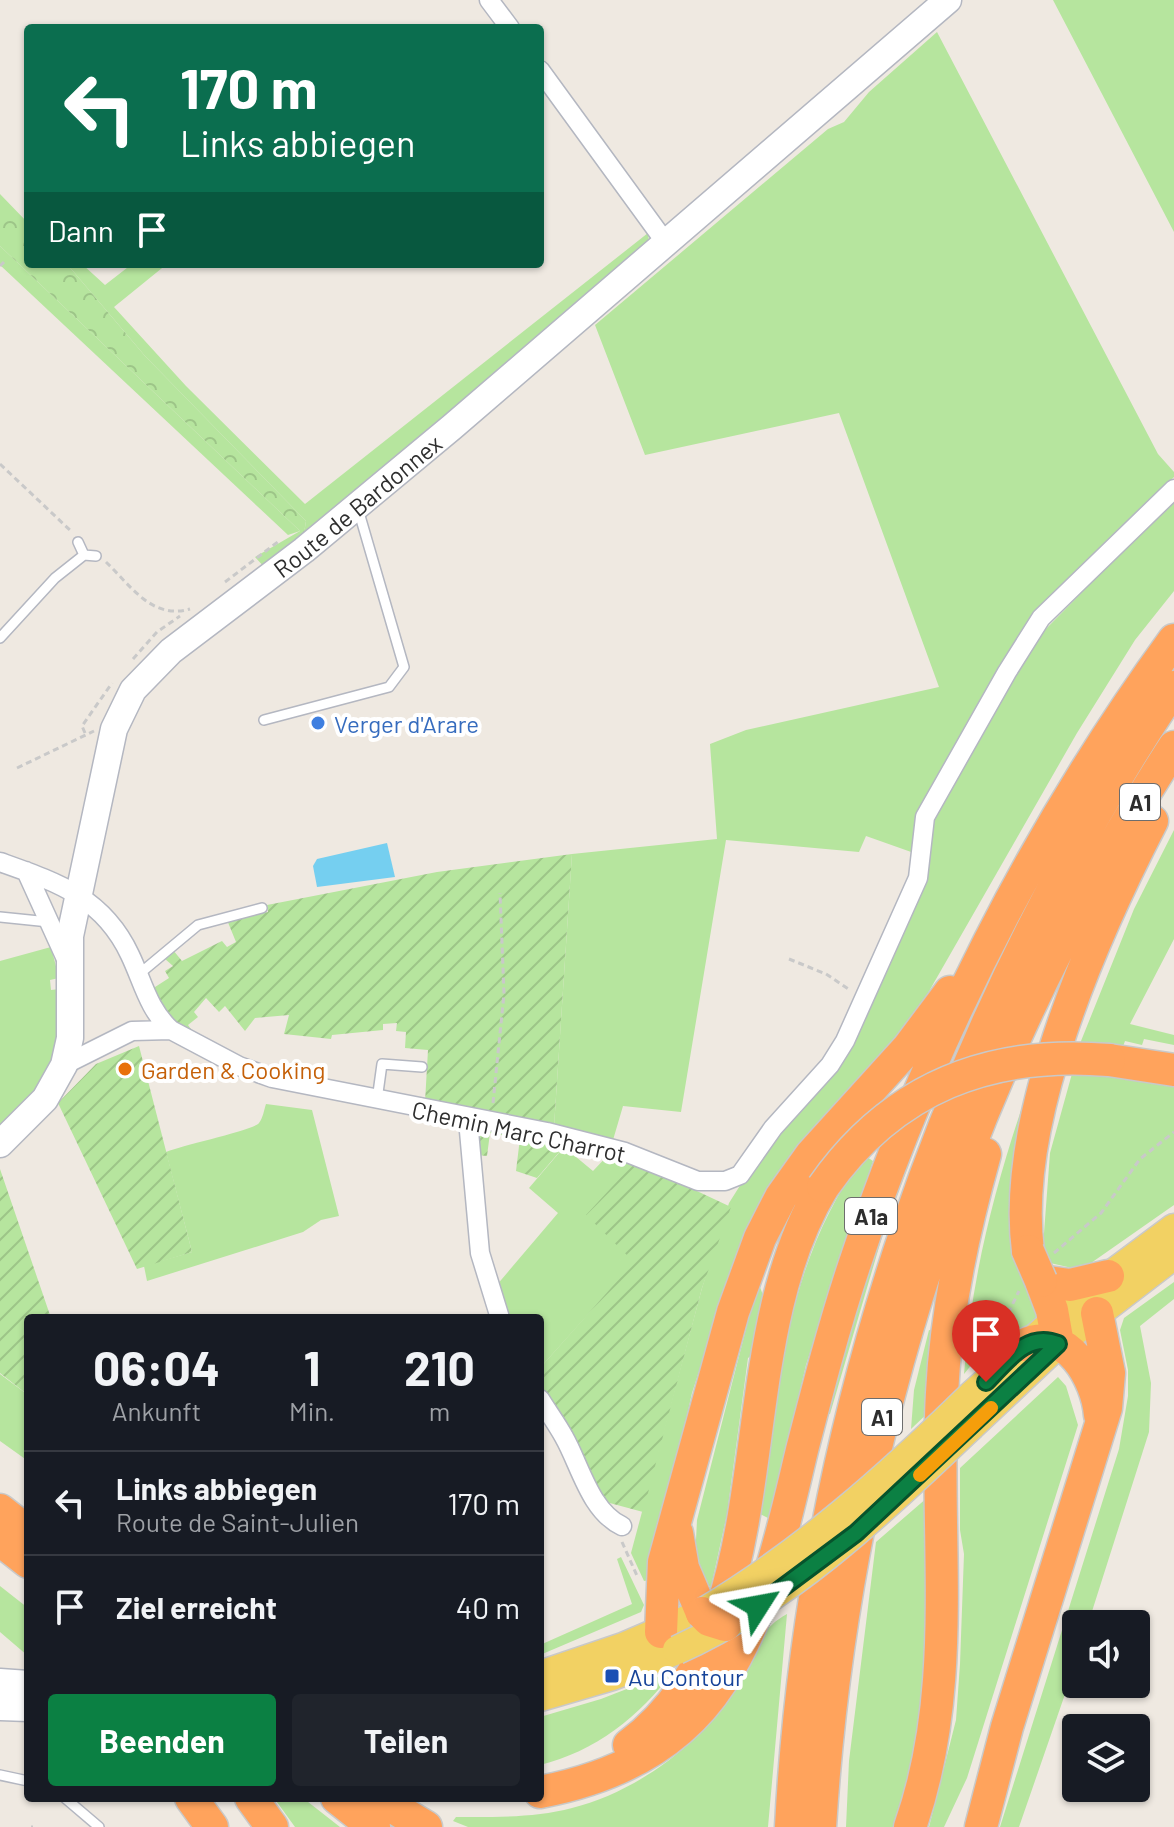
<!DOCTYPE html>
<html lang="de">
<style>
:root{--surface:#171b24;--page:#20242c;--text:#f1f3f6;--muted:#9ea1a6;--line:#363941;--accent:#0b8043}
body{margin:0;font-family:Barlow,sans-serif;background:var(--page);color:var(--text);height:100vh;display:flex;flex-direction:column;font-size:30px;white-space:nowrap}
*{box-sizing:border-box;margin:0}
p{font-size:26px;color:var(--muted)}
.icon{flex:none;width:44px;height:44px;fill:none;stroke:currentColor;stroke-width:2;stroke-linecap:round;stroke-linejoin:round}
.map{position:relative;flex:1;overflow:hidden}
.sheet{position:absolute;left:24px;top:1314px;width:520px;height:488px;display:flex;flex-direction:column;background:var(--surface);border-radius:8px;box-shadow:0 2px 6px #0004}
.sheet>*{flex:none}
.banner{position:absolute;left:24px;top:24px;width:520px;height:244px;border-radius:8px;box-shadow:0 2px 6px #0004;background:#0b6e4f;color:#fff;overflow:hidden}
.fabs{position:absolute;left:1062px;top:1610px;display:grid;gap:16px}
.fabs a{display:grid;place-items:center;width:88px;height:88px;border-radius:8px;background:var(--surface);box-shadow:0 2px 6px #0004;font-size:40px}
.pin{position:absolute;display:grid;place-items:center;width:68px;height:68px;color:#fff;margin:-82px -34px;border-radius:50% 50% 50% 0;rotate:-45deg;box-shadow:0 0 8px #0007}
.pin .icon{rotate:45deg}
.me{position:absolute;width:88px;margin:-44px;rotate:56deg;stroke-linejoin:round;filter:drop-shadow(0 0 6px #0008)}
.turn{display:flex;align-items:center;gap:28px;height:168px;padding:0 24px;font-size:36px}
.turn .icon{width:104px;height:104px;stroke-width:2.5}
.turn b{display:block;font-size:56px;line-height:68px}
.then{display:flex;align-items:center;height:76px;padding:0 24px;background:#0003;gap:16px;font-size:30px}
.eta{display:flex;justify-content:space-evenly;align-items:center;height:136px;text-align:center}
.eta b{font-size:48px;font-weight:700;line-height:56px}
.action{display:flex;gap:16px;margin-top:auto;padding:16px 24px}
.action a{flex:1;height:92px;border-radius:8px;background:var(--accent);color:#fff;font-size:32px;font-weight:700;line-height:92px;text-align:center}
.action a+a{background:var(--page);color:var(--text)}
ul{padding:0;list-style:none}
li{display:flex;align-items:center;gap:24px;height:104px;padding:0 24px;border-top:2px solid var(--line)}
li div{flex:1}
li b{display:block;font-size:30px}
li em{font-style:normal}
.map>svg:first-child{display:block}
.grass{fill:#b6e59e}
.forest{fill:url(#forest-crowns)}
.garden{fill:url(#garden-furrows)}
.water{fill:#75cff0}
.lines{fill:none;stroke-linecap:round;stroke-linejoin:round}
.lane-casing{stroke:#b4b7c1;stroke-width:12}
.street-casing{stroke:#b4b7c1;stroke-width:21}
.secondary-casing{stroke:#b4b7c1;stroke-width:29}
.primary-casing{stroke:#c9c9c9;stroke-width:31}
.highway-casing{stroke:#c9c9c9;stroke-width:35}
.path{stroke:#c9c9c9;stroke-width:3;stroke-dasharray:6 4;stroke-linecap:butt}
.lane{stroke:#fff;stroke-width:9}
.street{stroke:#fff;stroke-width:18}
.secondary{stroke:#fff;stroke-width:26}
.primary{stroke:#f2d163;stroke-width:28}
.highway{stroke:#ffa35c;stroke-width:32}
.primary-bridge-casing{stroke:#c9c9c9;stroke-width:31;stroke-linecap:butt}
.highway-bridge-casing{stroke:#c9c9c9;stroke-width:35;stroke-linecap:butt}
.primary-bridge{stroke:#f2d163;stroke-width:28}
.highway-bridge{stroke:#ffa35c;stroke-width:32}
.route-casing{stroke:#07532c;stroke-width:20}
.route{stroke:#0b8043;stroke-width:14}
.slow{stroke:#f59e0b;stroke-width:14}
.shop-dot{fill:#3f7fe0;stroke:#fff;stroke-width:3}
.food-dot{fill:#e8710a;stroke:#fff;stroke-width:3}
.transit-dot{fill:#1a4fb4;stroke:#fff;stroke-width:3}
.labels{text-anchor:middle;dominant-baseline:central;stroke-width:8;stroke-linejoin:round;paint-order:stroke}
.shield{fill:#fff;stroke:#6d6d6d;stroke-width:2}
.shield-label{font-size:22px;font-weight:bold;fill:#2e2e2e}
.street-label{font-size:24px;fill:#2e2e2e;stroke:#fff}
.shop-label{font-size:24px;fill:#366cbe;stroke:#fff;text-anchor:start}
.food-label{font-size:24px;fill:#c56008;stroke:#fff;text-anchor:start}
.transit-label{font-size:24px;fill:#164399;stroke:#fff;text-anchor:start}
</style>
<div class="map">
<svg width="1174" height="1827" viewBox="0 0 1174 1827">
<defs>
<pattern id="forest-crowns" width="20" height="18" patternUnits="userSpaceOnUse" patternTransform="scale(2)"><rect width="20" height="18" fill="#b6e59e"/><path d="M2 6a3 3 0 1 1 6 0M12 15a3 3 0 1 1 6 0" fill="none" stroke="#9dc588"/></pattern>
<pattern id="garden-furrows" width="10" height="10" patternUnits="userSpaceOnUse" patternTransform="scale(2)"><rect width="10" height="10" fill="#b6e59e"/><path d="M-1 1l2-2M0 10L10 0M9 11l2-2" fill="none" stroke="#9dc588"/></pattern>
</defs>
<rect width="100%" height="100%" fill="#efe9e1"/>
<path class="grass" d="M1053,0H1174V232Z
M937,32L1158,454L1174,472V477L1053,595L914,853L866,836L859,852L726,840L681,1112L623,1106L613,1140L554,1127L572,854L717,839L710,744L746,730L939,687L839,413L645,455L595,325L828,129L844,122L869,92Z
M648,233L649,242L303,539L306,521L145,356L67,264H82L105,285L132,264H167L114,307L186,386L305,504Z
M0,246L300,531L288,535L0,265Z
M1174,499V591L1135,640L1077,733L912,1021L797,1147L758,1206L739,1247L692,1393L650,1580L644,1581L631,1553L702,1288L729,1203L753,1165L830,1074L943,797L1037,638Z
M1174,830V939L1130,1024L1174,1035V1045L1144,1039L1142,1045L1125,1041L1121,1052L1079,1046L1134,909Z
M51,947L59,978L50,980L51,990L60,989V1030L52,1071L0,1133V961Z
M1073,1070L1174,1084V1205L1081,1270L1050,1263L1043,1254L1040,1237L1044,1233L1050,1153Z
M1031,1081L1038,1318L1001,1354L986,1347L964,1374C972,1272 997,1178 1031,1081Z
M932,1103L884,1230L830,1414H827L880,1229Z
M266,1104L312,1110L339,1216L321,1220L303,1232L147,1281L144,1266L192,1252L166,1152C182,1145 254,1130 259,1123C263,1118 264,1110 266,1104Z
M564,1147L593,1171L609,1154L635,1162V1262L540,1368V1318H508L496,1286L558,1213L529,1188Z
M864,1155L873,1161L806,1365L770,1519L760,1514C779,1383 784,1267 864,1155Z
M758,1282L763,1295L752,1355L748,1358L727,1514L711,1587L705,1584L695,1560L697,1520Z
M1174,1282V1299L1140,1326L1151,1383L1149,1432L1088,1624H1076V1661L1072,1674L1019,1827H1000L1119,1449L1128,1396V1370L1120,1330L1124,1318Z
M929,1330L936,1332L931,1410L911,1429L914,1390Z
M0,1374L28,1395V1461L0,1441Z
M1058,1377L1066,1386L1078,1425L967,1778L944,1827H929L956,1720L960,1664L964,1554L960,1530V1468Z
M928,1497V1626L920,1726L898,1827H846L849,1761L876,1542Z
M621,1557L644,1605L641,1612L540,1655V1645L632,1604L617,1559Z
M0,1586L28,1608V1656L0,1632Z
M787,1614L768,1827H468L453,1821L456,1817C494,1817 534,1818 572,1808C636,1792 702,1744 737,1687C756,1657 754,1632 787,1614Z
M673,1671C641,1716 594,1752 540,1765V1717L601,1699Z
M274,1798H303L340,1827H295Z"/>
<path class="forest" d="M0,194L28,223V264H67L145,356L306,521L303,539L265,568L255,557L300,531L0,246Z"/>
<path class="garden" d="M572,854L554,1127L425,1102L428,1050L405,1048L406,1032L396,1031L397,1023L383,1024V1030L332,1035L331,1039L284,1034L289,1015L255,1018L245,1031L225,1006L219,1012L206,998L194,1012L198,1017L188,1025L193,1032L175,1022L152,989L169,978L165,971L173,966L164,958L173,950L182,961L222,941L227,947L236,942L227,920L268,912L267,905L437,872Z
M139,1046L192,1252L137,1269L58,1103L96,1064Z
M493,1129L567,1143L537,1178L516,1171L520,1138L490,1133L487,1156L477,1155L478,1134Z
M635,1162L731,1207L702,1288L643,1512L606,1502L587,1470L585,1457L540,1384V1368L634,1262L586,1215Z
M0,1169L51,1318H28V1395L0,1373Z"/>
<path class="water" d="M387,843L395,877L317,887L313,866L317,859Z"/>
<g class="lines">
<defs>
<path id="lane" d="M78,542L84,555
M0,638L55,578L84,555L96,556
M264,720L389,687L404,667L358,509
M0,917L49,922
M138,975L198,925L262,908
M377,1100L382,1064L422,1067
M0,1775L28,1781
M65,1798L99,1827"/>
<path id="street" d="M489,0L510,28
M540,70L666,243
M0,862C56,882 103,897 130,955C143,982 148,1009 171,1030
M26,871L66,959
M64,1065L132,1031L171,1030L239,1066L272,1078L547,1132L625,1152L698,1181H725L740,1175L773,1128L830,1065L845,1041L918,878L925,817L1007,672L1041,618L1174,489
M468,1120L480,1253L500,1318
M540,1399C548,1412 557,1424 564,1437C580,1465 590,1511 622,1526"/>
<g id="secondary">
<path id="s1" d="M0,1144L45,1099L64,1065L70,1038V936L114,729L133,690L171,651L304,550L452,427L948,0"/>
<path d="M0,1682L28,1684"/>
<path d="M0,1707L28,1708"/>
</g>
<path id="primary" d="M972,1395L1080,1298L1174,1228
M971,1426L1058,1344L1174,1255
M540,1675L623,1647L702,1613
M540,1697L612,1676L677,1650"/>
<path id="highway" d="M1109,1060L1174,1070
M1028,1251C1011,1120 1093,936 1152,821
M1041,1281L1070,1285L1108,1276
M1041,1281L1052,1310L1058,1344
M1024,1345C1067,1324 1097,1379 1100,1415
M0,1510L28,1532
M677,1533L683,1568L702,1613
M0,1540L28,1562
M661,1632L664,1562L733,1312L760,1238L781,1197L811,1155L908,1048L950,992
M629,1745C793,1623 720,1356 823,1187
M540,1792C614,1778 679,1747 721,1682C766,1613 783,1529 802,1450C818,1388 834,1326 854,1266C929,1041 1035,831 1174,640
M191,1798L212,1827
M251,1798L272,1827
M337,1798L374,1827
M378,1798L426,1827
M791,1827C812,1421 949,1024 1174,687
M820,1827C844,1443 964,1071 1174,747
M910,1827C960,1686 934,1538 942,1393C946,1312 963,1232 985,1154
M981,1827L1007,1727L1106,1408L1109,1373L1097,1313"/>
</defs>
<use href="#lane" class="lane-casing"/>
<use href="#street" class="street-casing"/>
<use href="#secondary" class="secondary-casing"/>
<use href="#primary" class="primary-casing"/>
<use href="#highway" class="highway-casing"/>
<path class="path" d="M0,266L4,262
M0,464L72,532
M106,562C131,586 152,620 190,609
M225,582L279,541
M133,659L157,632L180,616
M85,733L82,726L112,683
M17,768L94,731
M789,959L826,974L850,990
M493,1103L504,994L500,893
M1054,1253L1101,1213L1140,1159L1174,1132
M991,1349L1019,1291
M622,1542L638,1578
M31,1827H33"/>
<use href="#lane" class="lane"/>
<use href="#street" class="street"/>
<use href="#secondary" class="secondary"/>
<use href="#primary" class="primary"/>
<use href="#highway" class="highway"/>
<defs>
<path id="primary-bridge" d="M702,1613C803,1553 888,1477 972,1395
M677,1650C792,1598 881,1511 971,1426"/>
<path id="highway-bridge" d="M823,1187C893,1087 990,1050 1109,1060
M1028,1251L1041,1281
M702,1613L709,1620L725,1625"/>
</defs>
<use href="#primary-bridge" class="primary-bridge-casing"/>
<use href="#highway-bridge" class="highway-bridge-casing"/>
<use href="#primary-bridge" class="primary-bridge"/>
<use href="#highway-bridge" class="highway-bridge"/>
</g>
<g class="lines">
<defs>
<path id="route" d="M758,1606L856,1533L1058,1344C1027,1331 1006,1362 986,1382"/>
</defs>
<use href="#route" class="route-casing"/>
<use href="#route" class="route"/>
<path class="slow" d="M920,1475L991,1408"/>
</g>
<circle class="shop-dot" cx="318" cy="723" r="8"/>
<circle class="food-dot" cx="125" cy="1069" r="8"/>
<rect class="transit-dot" x="604" y="1668" width="16" height="16" rx="4"/>
<g class="labels">
<g class="shield">
<rect x="1120" y="784" width="40" height="36" rx="6"/>
<rect x="845" y="1198" width="52" height="36" rx="6"/>
<rect x="862" y="1399" width="40" height="36" rx="6"/>
</g>
<g class="shield-label">
<text x="1140" y="802">A1</text>
<text x="871" y="1216">A1a</text>
<text x="882" y="1417">A1</text>
</g>
<g class="street-label">
<text stroke="none"><textPath href="#s1" startOffset="778">Route de Bardonnex</textPath></text>
<text transform="translate(519 1131) rotate(12)">Chemin Marc Charrot</text>
</g>
<g class="shop-label">
<text x="334" y="723">Verger d'Arare</text>
</g>
<g class="food-label">
<text x="141" y="1069">Garden &amp; Cooking</text>
</g>
<g class="transit-label">
<text x="628" y="1676">Au Contour</text>
</g>
</g>
</svg>
<div class="fabs">
<a><svg class="icon" aria-label="sound" viewBox="0 0 24 24"><path d="M4 9h4l5-4v14l-5-4H4zM17 9q2 3 0 6"/></svg></a>
<a><svg class="icon" aria-label="layers" viewBox="0 0 24 24"><path d="M12 4l9 5-9 5-9-5zM3 14l9 5 9-5"/></svg></a>
</div>
<div class="pin" style="left:986px;top:1382px;background:#d93025"><svg class="icon" aria-label="arrive" viewBox="0 0 24 24"><path d="M6 21V4h12l-3 4 3 4H6"/></svg></div>
<svg class="me" style="left:758px;top:1606px" viewBox="-20 -20 40 40"><path d="M0-17L14 15 0 8-14 15z" fill="#0b8043" stroke="#fff" stroke-width="4"/></svg>
<div class="banner">
<div class="turn"><svg class="icon" aria-label="left" viewBox="0 0 24 24"><path d="M17 20v-9H6M10 6l-5 5 5 5"/></svg><div><b>170 m</b>Links abbiegen</div></div>
<div class="then">Dann<svg class="icon" aria-label="arrive" viewBox="0 0 24 24"><path d="M6 21V4h12l-3 4 3 4H6"/></svg></div>
</div>
<section class="sheet">
<div class="eta">
<div><b>06:04</b><p>Ankunft</p></div>
<div><b>1</b><p>Min.</p></div>
<div><b>210</b><p>m</p></div>
</div>
<ul>
<li><svg class="icon" aria-label="left" viewBox="0 0 24 24"><path d="M17 20v-9H6M10 6l-5 5 5 5"/></svg><div><b>Links abbiegen</b><p>Route de Saint-Julien</p></div><em>170 m</em></li>
<li><svg class="icon" aria-label="arrive" viewBox="0 0 24 24"><path d="M6 21V4h12l-3 4 3 4H6"/></svg><div><b>Ziel erreicht</b></div><em>40 m</em></li>
</ul>
<div class="action"><a>Beenden</a><a>Teilen</a></div>
</section>
</div>
